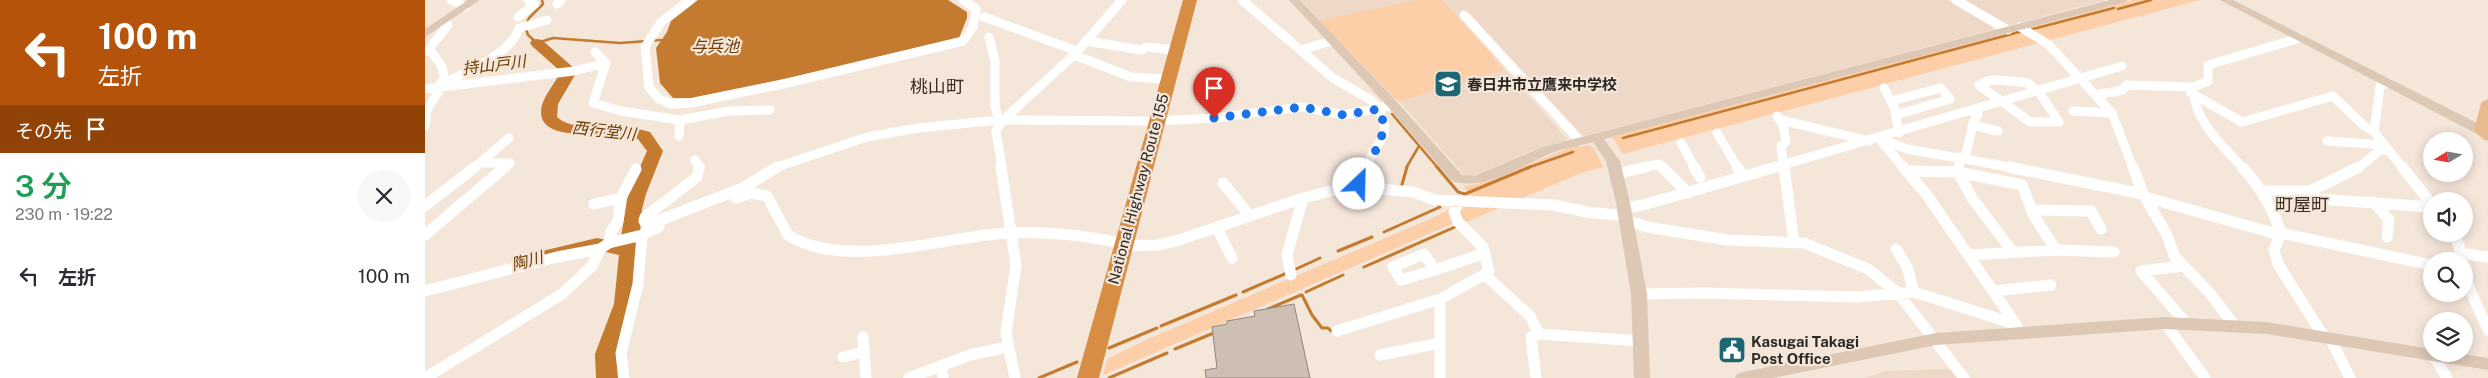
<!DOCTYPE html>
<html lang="ja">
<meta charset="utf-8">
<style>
:root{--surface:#fff;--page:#f7f7f7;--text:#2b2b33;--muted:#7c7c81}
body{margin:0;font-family:"Public Sans","Noto Sans JP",sans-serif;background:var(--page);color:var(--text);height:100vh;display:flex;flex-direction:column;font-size:19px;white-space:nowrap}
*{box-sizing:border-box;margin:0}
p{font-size:16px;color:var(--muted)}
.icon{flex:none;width:28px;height:28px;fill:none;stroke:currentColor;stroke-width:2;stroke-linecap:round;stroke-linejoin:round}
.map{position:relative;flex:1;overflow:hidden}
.details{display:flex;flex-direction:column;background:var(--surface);width:425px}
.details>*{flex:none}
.hud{background:#b45309;color:#fff;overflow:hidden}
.needle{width:32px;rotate:259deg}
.buttons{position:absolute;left:1998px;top:132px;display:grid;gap:10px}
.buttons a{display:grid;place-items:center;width:50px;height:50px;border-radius:50%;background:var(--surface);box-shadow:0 2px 12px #0003;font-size:25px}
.pin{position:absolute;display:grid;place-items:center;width:42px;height:42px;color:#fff;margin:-51px -21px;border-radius:50% 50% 50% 0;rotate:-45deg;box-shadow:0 0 5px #0007}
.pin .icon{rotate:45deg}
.me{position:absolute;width:55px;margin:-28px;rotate:24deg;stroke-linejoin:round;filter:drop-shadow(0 0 4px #0008)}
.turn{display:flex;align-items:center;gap:18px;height:105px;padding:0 15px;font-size:22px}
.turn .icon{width:65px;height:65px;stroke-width:2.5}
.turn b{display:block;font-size:35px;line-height:42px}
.then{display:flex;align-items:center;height:48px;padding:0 15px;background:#0003;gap:10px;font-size:19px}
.round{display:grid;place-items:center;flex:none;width:52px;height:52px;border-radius:26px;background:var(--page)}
.headline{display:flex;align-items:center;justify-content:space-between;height:85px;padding:0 15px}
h1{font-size:30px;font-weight:600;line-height:38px;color:#1e9e55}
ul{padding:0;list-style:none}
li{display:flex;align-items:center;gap:15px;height:75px;padding:0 15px}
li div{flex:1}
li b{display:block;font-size:19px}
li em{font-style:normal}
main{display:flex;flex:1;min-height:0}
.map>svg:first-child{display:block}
.built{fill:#eed9c8}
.green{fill:#fccfa8}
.water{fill:#c47a2f}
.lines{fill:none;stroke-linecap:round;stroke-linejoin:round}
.stream-far1{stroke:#c47a2f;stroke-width:2.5}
.stream{stroke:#c47a2f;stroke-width:3}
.river{fill:#c47a2f;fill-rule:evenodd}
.building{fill:#cdbfb4;stroke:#90867e}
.street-far1{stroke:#fff;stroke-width:9}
.street{stroke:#fff;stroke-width:11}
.secondary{fill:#dcc8b4;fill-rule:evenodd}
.primary{fill:#e7bb8f;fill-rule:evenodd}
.highway{fill:#d78d44;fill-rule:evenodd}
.route{stroke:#1a73e8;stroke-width:9;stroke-dasharray:0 16.2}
.labels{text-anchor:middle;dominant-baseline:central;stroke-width:4.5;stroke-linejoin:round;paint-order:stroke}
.poi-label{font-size:15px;font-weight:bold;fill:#2d2824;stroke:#f5e6da;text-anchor:start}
.street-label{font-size:15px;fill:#2d2824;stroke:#f5e6da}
.water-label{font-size:16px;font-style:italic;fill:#6d3c00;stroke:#f5e6da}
.quarter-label{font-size:18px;fill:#392e24;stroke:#f5e6da}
</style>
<main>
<section class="details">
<div class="hud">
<div class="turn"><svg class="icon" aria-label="left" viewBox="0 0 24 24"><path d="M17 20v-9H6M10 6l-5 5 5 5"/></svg><div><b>100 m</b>左折</div></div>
<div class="then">その先<svg class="icon" aria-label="arrive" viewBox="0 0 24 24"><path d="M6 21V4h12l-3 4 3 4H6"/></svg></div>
</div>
<div class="headline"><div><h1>3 分</h1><p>230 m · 19:22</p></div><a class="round"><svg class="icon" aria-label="close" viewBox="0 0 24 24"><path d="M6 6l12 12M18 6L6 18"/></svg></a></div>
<ul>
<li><svg class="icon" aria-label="left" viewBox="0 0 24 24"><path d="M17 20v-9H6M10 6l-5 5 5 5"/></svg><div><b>左折</b></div><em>100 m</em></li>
</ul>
</section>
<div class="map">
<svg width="2063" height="378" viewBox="0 0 2063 378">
<rect width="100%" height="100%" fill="#f5e6da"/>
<path class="built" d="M876,0H1522L1567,27V30L1158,136L1044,13L1033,16L1143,140L1118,147L1047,176H1040L974,101L968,97Z
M1537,0H1680L1585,25L1578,23Z
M1528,369L1533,378H1440L1461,371Z"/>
<path class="green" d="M993,0H1017L1069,56H1067L1079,70L974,101L968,97L894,20Z
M1708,0H1775L1198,154L1187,137Z
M1163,145L1168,147L1178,167L1156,173L1039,223H1029L678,375L682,359L723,339L1012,216L1045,197L1039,186L1053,184L1147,147Z"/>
<path class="water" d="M273,0H523L542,12V18L534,38L373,76L266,98H248L235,83L231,48L242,32L246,21Z"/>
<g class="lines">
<path class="stream-far1" d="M117,0L118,4L104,18L100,26L103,35L112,43L128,38L195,43L236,40
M1693,9L1726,0
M1604,30L1689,8
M967,114L1013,168
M1198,138L1598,31
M981,168L994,146
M1102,168L1148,152"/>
<path class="stream" d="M1012,167L1033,192L1040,194L1105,167
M976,188L982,167
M959,232L1015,207L1011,203
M913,251L947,237
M939,267L1030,227
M871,269L895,258
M818,292L862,273
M881,292L918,275
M877,295L887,315L897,328H903L906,331
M843,309L876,295
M736,326L811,295
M684,348L732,328
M750,349L791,332
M614,378L652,362
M684,378L742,353"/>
<path class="river" d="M112,39L117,40L150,69V75L133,104L132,117C147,131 171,123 190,125C202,126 213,129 225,132L238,151L221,194L217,209L209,304L191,354L193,378H171L170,354L189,304L194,255L172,250L124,261L117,259L115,255L117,251L172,238L195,243L203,194L222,151L213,139C203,136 193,134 183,134C163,133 108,140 117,105C120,95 129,84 134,75V70L107,46L105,43L107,40Z"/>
</g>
<path class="building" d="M869,304L885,378H781L780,370L792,368L787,327L802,324V321L830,316L829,311Z"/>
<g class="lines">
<path class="street-far1" d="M26,0L40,7
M265,0L236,22L220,47L224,87L234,99L246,104L265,103L354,85L538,41L548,27L551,9L538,0
M817,0L908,78L946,100L954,109L960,126L959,135L939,168
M1531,0L1583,30
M132,4L136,0
M1039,15L1156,142
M93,17L110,4L103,0
M559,17L652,51
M1595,27L1623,44L1687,113L1708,168
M564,37L570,61V106L574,120
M661,41L717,50L721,47L751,50
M3,50L23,25L20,20
M876,50L906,41
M0,51H6L17,67L20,81L2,110L0,126
M170,52L181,63L168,103L196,111L255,120L304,111L345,110
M649,55L706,77L742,79
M1574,80L1603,83L1614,92L1634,122H1605L1554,85L1562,81Z
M16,82L24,81C47,68 85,55 94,28L122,20
M1964,83L1955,86L1949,132L1978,168
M1459,88L1469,107L1474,133
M0,89L149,71L181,63
M1766,93L1817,122L1908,96L1937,124L1949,132
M1671,95L1698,90L1701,85L1768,87
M1466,101L1516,88L1525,99L1471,115
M1648,111L1687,113
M1352,116L1358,125L1361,142L1356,146L1359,168
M1356,120L1444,141
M1547,125L1573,131
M1292,133L1313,168
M254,136L255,120
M1455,139L1482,149L1590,168
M1902,141L1958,145
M1457,142L1479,168
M1256,143L1270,168
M1540,158L1549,121L1553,114L1546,111
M270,160L275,168
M55,163L84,138
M48,168L55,163H85L79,168
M349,168L442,137L493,128L574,120L731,121L789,118L877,107L919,115L968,105
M577,168L571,131L578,120L649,55L697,0
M1216,168L1234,164L1238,168
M1347,168L1697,66
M1534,168L1535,157
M1818,168C1797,145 1768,120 1768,87L1783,81V65L1875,38
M1933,168L1954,151L1962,150"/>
<path class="street" d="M576,167L591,265L581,333L590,378
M1237,167L1263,193
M1269,167L1275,177
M1312,167L1317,175
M1359,167L1369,243
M1478,167L1502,195L1592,326
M1534,167L1533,172L1597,185L1609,216L1631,250
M1584,167L1718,194
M1708,167L1718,194L1741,233L1750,257L1784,292L1809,325
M1817,167C1836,187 1847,207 1856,233L1849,250L1853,264L1899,337
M1977,167L2006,203
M1484,171L1533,172L1547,198L1587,251
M1191,174L1221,167
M798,183L825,216
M934,184L940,167
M1838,191H1885L1934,167
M1885,191L1893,199L2006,207
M1720,197L1855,235
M311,198L326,193L342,196L363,235C420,271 518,237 581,233C621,231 660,235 699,244
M1949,202L1964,220L1962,237
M169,204L196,198
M0,206L50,167
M1199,208L1218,205L1351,167
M1606,210L1666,211L1676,229
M1200,220L1222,227L1303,240L1379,243L1443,269L1473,293L1539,378
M222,225L318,188L352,167
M792,228L807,258
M225,230L219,221L220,217L272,177L274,167
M1856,233L2006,265
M2028,234L2034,245L2036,261
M0,235L80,167
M184,243L186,232L193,221L196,198L211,169
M698,246L732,245L751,241L878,198L934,184L945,188L988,192L1010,200L1128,205L1162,212L1200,216
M1471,249L1482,267L1489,292
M2035,253L2063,257
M999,254L1010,270L976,280L968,267Z
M1545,255L1631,250L1689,252
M1758,266L1716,271L1761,323
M1010,270L1060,253
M866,275L862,255L878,198
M1060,275L1105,316L1114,334
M2039,276L2063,330
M0,291L132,257L175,249L184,243L217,235L234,227
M1569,291L1626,285
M1214,294L1279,293L1432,297L1489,292L1590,324
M1740,323L1780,378
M912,331L1015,299
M438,337L441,378
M1905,338L1925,378
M955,355L1015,343
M2008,355L2022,378
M418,357L438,352
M517,365L518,378
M0,378L137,294L167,266L175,249
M199,378L196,353L213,284L217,235
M484,378L545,355L582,347
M1015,378V299L1064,272L1058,247L1033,222L1029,212L1034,202
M1111,378L1106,337L1114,334L1216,341"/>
<path class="secondary" d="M43,0H55L0,37V29Z
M864,0H875L972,102L1037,175L1049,176L1118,147L1685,0H1702L1701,2L1179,139L1195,161L1205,203L1222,294L1225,378H1209L1206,294L1191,203L1181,161L1168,142C1155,146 1140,148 1127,153C1096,165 1061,192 1027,181L964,108Z
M1795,0H1808L2062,128L2063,132L2057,135L2052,134Z
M1740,317L1842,322L2006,349V354H2037L2063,358V370L1842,334L1740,329L1511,345L1348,378H1310L1312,374L1318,372L1511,333Z"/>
<path class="primary" d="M2063,99V141L2058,139L2049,131L2056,103Z"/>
<path class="highway" d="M758,0H772L674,378H652Z"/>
</g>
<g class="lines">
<path class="route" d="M789,118L877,107L919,115L954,109C968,138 942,157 934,184"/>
</g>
<defs>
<symbol id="school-square" viewBox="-11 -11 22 22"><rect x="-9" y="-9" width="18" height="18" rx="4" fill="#1d6673" stroke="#f5e6da"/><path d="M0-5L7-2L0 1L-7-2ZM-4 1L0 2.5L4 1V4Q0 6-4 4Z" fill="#fff"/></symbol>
<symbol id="civic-square" viewBox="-11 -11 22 22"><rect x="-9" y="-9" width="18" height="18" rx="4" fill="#1d6673" stroke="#f5e6da"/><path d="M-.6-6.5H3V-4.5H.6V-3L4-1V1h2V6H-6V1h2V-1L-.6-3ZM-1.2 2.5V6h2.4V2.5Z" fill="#fff"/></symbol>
</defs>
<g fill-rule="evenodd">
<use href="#school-square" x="1007" y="68" width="32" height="32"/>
<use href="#civic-square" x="1291" y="334" width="32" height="32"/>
</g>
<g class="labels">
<g class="poi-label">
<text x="1042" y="84">春日井市立鷹来中学校</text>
<text x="1326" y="341">Kasugai Takagi<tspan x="1326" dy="17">Post Office</tspan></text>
</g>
<g class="street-label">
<text transform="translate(713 189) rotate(-75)">National Highway Route 155</text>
</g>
<g class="water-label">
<text x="290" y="46">与兵池</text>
<text transform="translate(69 65) rotate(-7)">持山戸川</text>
<text transform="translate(179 131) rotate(6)">西行堂川</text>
<text transform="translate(102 261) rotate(-15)">陶川</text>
</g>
<g class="quarter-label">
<text x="512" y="86">桃山町</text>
<text x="1877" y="204">町屋町</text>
</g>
</g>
</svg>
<div class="buttons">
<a><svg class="needle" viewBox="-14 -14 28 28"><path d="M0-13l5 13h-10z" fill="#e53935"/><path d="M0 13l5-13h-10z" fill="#7c7c81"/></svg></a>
<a><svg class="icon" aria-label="sound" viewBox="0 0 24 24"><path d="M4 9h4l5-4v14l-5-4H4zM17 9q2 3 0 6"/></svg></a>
<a><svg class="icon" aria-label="search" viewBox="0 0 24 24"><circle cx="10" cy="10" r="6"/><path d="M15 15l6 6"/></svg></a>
<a><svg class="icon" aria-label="layers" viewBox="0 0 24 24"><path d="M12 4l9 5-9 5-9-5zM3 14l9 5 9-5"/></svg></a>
</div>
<div class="pin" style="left:789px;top:118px;background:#d93025"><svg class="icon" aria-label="arrive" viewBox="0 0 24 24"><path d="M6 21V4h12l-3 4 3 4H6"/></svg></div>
<svg class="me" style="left:934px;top:184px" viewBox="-20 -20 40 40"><circle r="19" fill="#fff"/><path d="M0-13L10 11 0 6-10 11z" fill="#1a73e8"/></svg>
</div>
</main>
